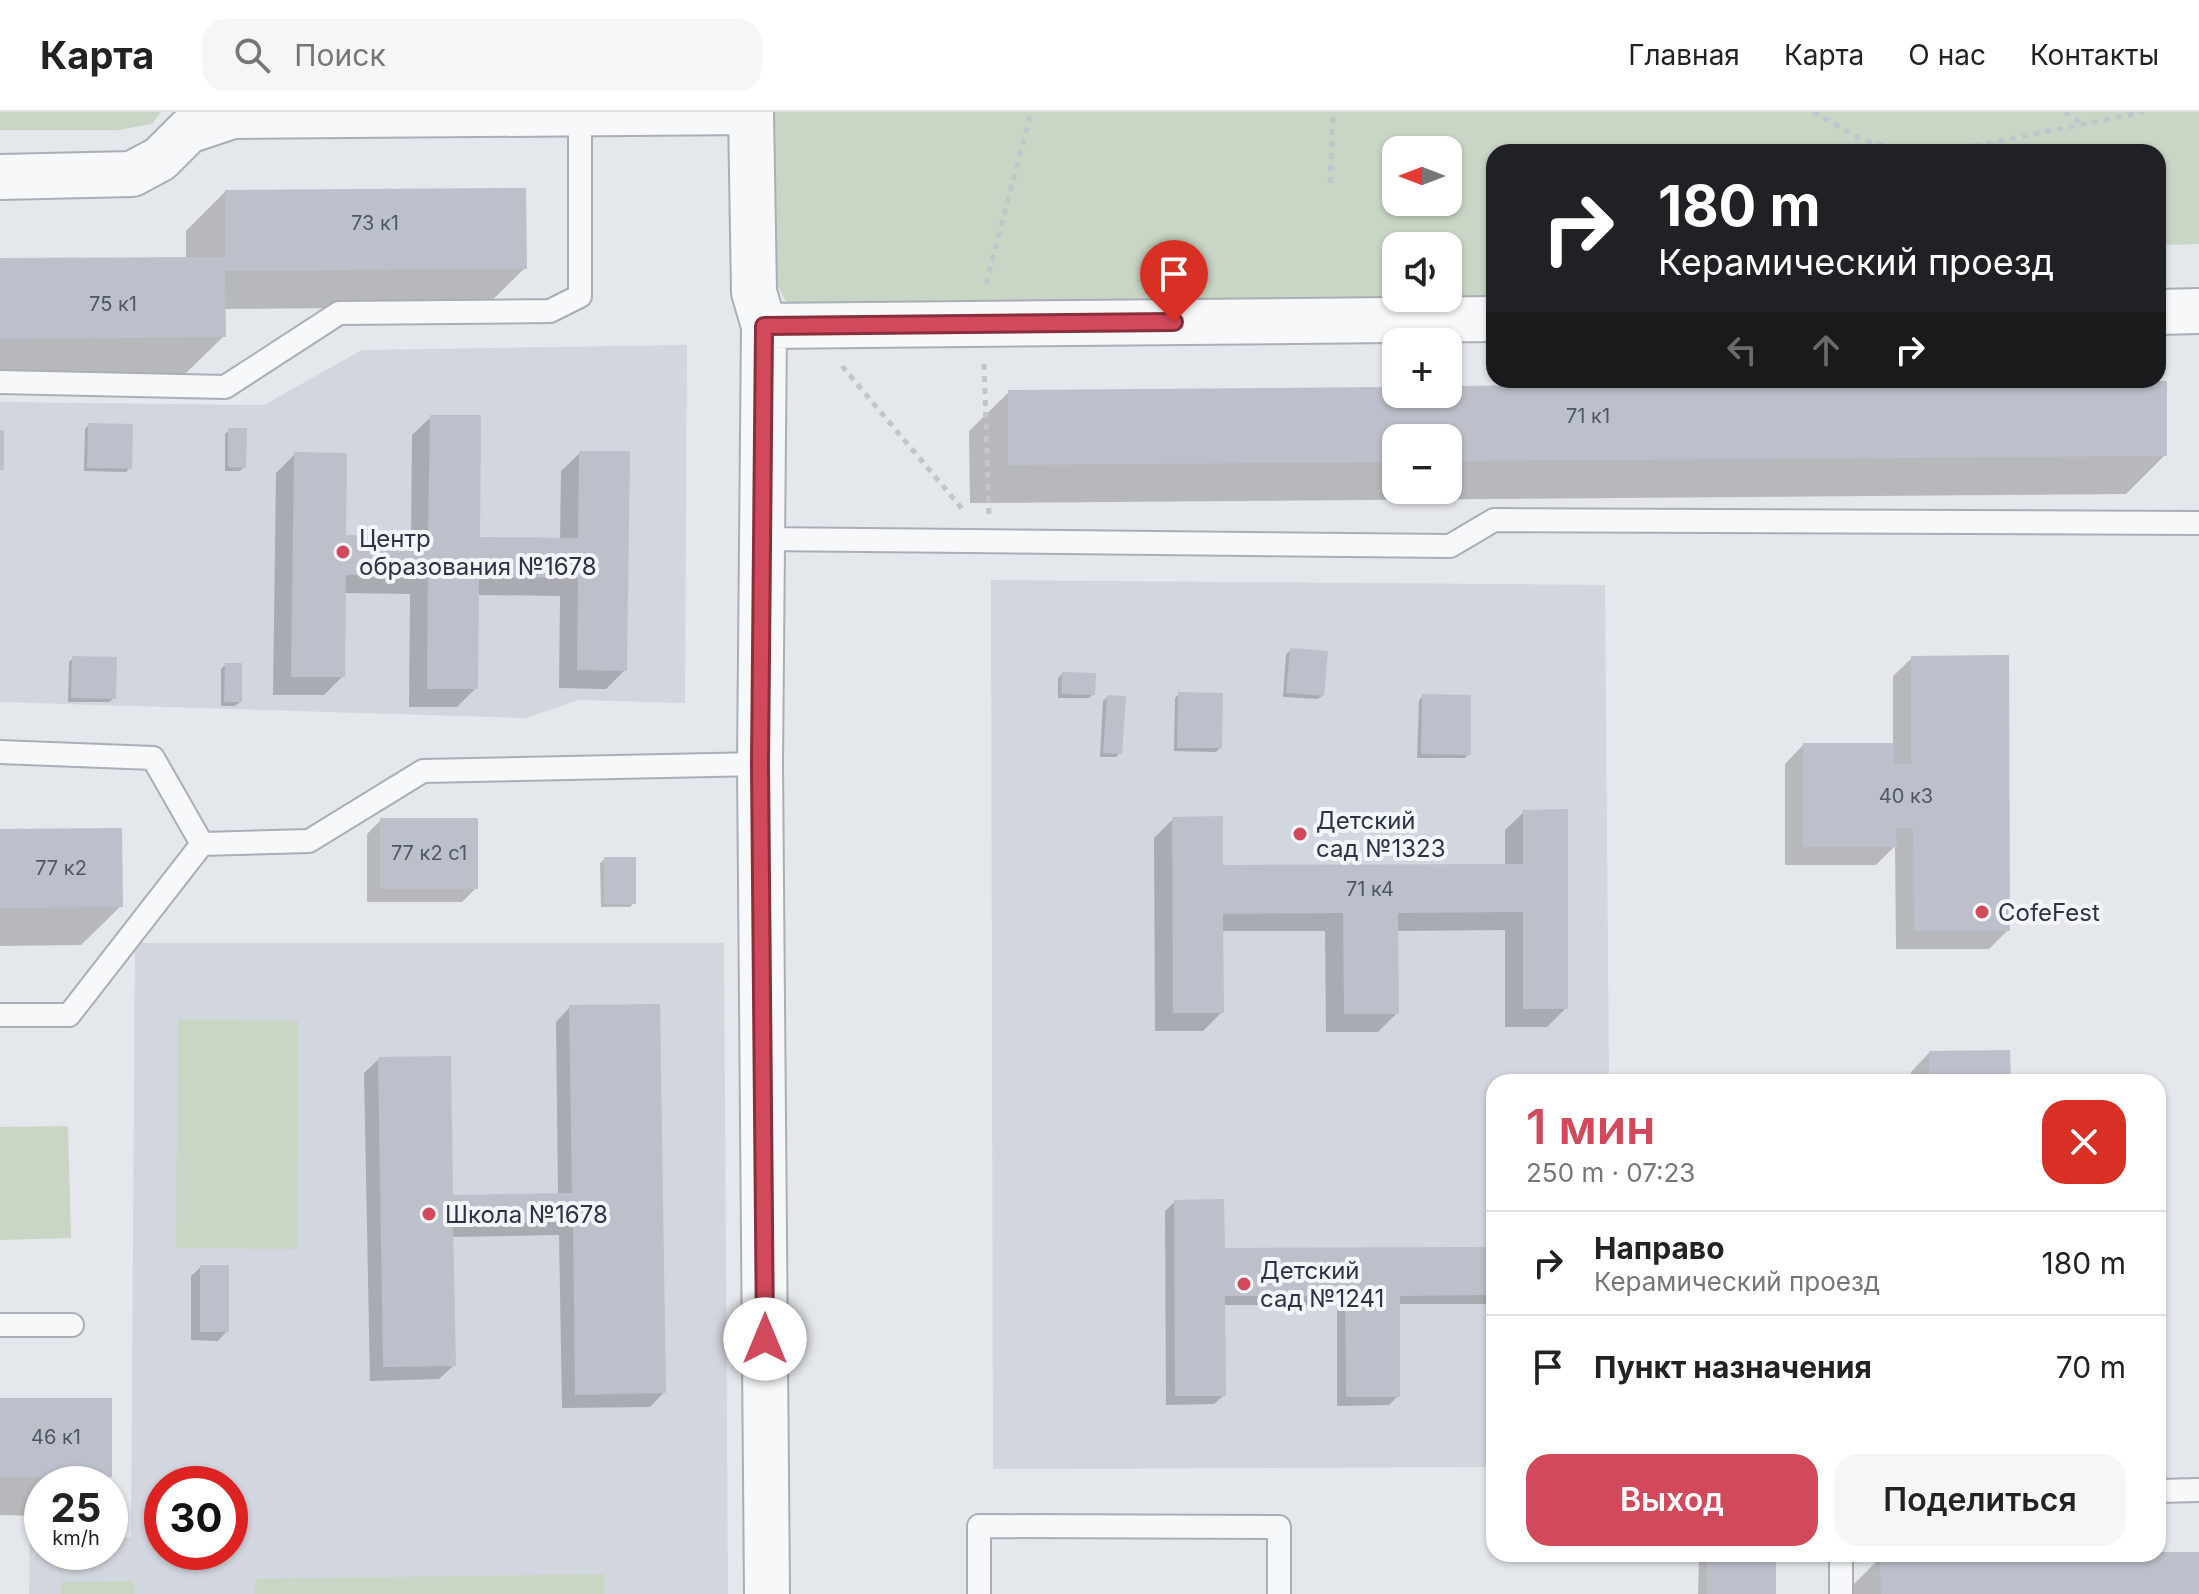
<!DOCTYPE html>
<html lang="ru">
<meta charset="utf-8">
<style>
:root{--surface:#fff;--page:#f6f6f6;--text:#222;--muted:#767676;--line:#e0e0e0;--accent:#d1495b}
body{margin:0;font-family:Inter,sans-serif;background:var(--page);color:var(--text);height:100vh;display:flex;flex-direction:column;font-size:30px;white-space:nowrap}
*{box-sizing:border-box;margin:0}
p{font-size:26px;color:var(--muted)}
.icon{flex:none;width:44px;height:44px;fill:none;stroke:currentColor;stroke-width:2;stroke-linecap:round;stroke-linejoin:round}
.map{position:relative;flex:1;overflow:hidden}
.drawer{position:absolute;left:1486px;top:962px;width:680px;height:488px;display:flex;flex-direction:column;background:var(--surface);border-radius:24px;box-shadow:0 2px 6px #0004}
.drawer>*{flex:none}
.banner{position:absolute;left:1486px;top:32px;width:680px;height:244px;border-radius:24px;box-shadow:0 2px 6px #0004;background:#202124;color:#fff;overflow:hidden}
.needle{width:52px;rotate:270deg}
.controls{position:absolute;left:1382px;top:24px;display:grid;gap:16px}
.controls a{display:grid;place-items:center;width:80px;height:80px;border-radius:16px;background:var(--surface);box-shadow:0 2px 6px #0004;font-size:40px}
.speed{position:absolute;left:24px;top:1354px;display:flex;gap:16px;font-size:40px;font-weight:700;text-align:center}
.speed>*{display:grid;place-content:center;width:104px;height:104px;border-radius:50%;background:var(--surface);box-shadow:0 2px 6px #0004;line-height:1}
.speed small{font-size:20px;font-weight:400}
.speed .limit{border:12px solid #d22;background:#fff;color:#111}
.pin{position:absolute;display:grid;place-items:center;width:68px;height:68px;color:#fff;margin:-82px -34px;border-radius:50% 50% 50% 0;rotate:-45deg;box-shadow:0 0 8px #0007}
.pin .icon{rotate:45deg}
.me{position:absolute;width:88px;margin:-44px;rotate:0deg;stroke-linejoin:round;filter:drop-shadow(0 0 6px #0008)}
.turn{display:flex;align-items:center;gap:28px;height:168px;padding:0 40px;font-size:36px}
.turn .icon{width:104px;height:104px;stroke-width:2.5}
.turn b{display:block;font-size:56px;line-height:68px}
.lanes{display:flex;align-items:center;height:76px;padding:0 40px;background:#0003;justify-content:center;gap:40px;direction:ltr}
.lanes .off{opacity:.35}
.round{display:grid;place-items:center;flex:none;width:84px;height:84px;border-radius:24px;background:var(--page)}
.overview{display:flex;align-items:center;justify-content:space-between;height:136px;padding:0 40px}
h1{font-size:48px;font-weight:600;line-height:60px;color:var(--accent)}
.cta{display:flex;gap:16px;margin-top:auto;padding:16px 40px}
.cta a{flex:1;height:92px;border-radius:24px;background:var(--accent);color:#fff;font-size:32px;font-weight:600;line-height:92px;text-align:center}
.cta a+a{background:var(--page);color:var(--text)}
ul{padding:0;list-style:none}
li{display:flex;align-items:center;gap:24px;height:104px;padding:0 40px;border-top:2px solid var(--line)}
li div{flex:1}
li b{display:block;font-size:30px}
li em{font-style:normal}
header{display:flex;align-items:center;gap:48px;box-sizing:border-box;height:112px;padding:0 40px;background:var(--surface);border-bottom:2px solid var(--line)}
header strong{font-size:38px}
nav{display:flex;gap:44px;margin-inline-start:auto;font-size:28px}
.search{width:560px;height:72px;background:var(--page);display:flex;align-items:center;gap:20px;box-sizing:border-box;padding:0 28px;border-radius:24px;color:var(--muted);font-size:30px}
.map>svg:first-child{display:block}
.built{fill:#d2d6de;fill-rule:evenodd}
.green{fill:#c9d6c5;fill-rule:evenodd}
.shadow{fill:#0003;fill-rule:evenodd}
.building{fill:#bbc0ca}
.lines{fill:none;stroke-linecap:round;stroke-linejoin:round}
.lane-casing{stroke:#a9aeb7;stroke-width:26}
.street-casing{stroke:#a9aeb7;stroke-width:48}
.path{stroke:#c2c5cb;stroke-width:5;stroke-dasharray:6 6;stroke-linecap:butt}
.lane{stroke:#f7f8fa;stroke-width:22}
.street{stroke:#f7f8fa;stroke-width:44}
.route-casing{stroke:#882f3b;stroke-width:20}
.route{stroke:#d1495b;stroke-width:14}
.poi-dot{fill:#d1495b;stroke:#f4f6f9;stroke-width:3}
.labels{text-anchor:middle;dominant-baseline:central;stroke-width:8;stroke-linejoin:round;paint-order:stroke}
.number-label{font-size:20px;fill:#4f5766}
.poi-label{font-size:24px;fill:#2b3445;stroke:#f4f6f9;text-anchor:start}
</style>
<header>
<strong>Карта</strong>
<div class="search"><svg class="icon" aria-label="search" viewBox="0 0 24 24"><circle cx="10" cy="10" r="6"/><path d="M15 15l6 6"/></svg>Поиск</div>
<nav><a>Главная</a><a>Карта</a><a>О нас</a><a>Контакты</a></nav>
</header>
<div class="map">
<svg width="2199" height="1482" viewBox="0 0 2199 1482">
<rect width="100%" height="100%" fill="#e4e7ec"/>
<path class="built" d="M687,233L685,591L579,588L526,606L0,590V290L264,293L362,238Z
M991,468L1605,473L1609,970H1494V1355L993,1357Z
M135,831H724L728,1482H29L30,1425H42V1440H110V1426L131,1425ZM162,1372H230V1440H162Z"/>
<path class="green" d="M0,0H161L152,12L119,18H0Z
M767,0H2199V132L2160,133V188H2158V40H1494V197L979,195L787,192L771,161ZM1396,38H1448V90H1396ZM1396,134H1448V186H1396Z
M178,907L298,908L297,1137L176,1136Z
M68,1014L71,1126L0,1128V1015Z
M604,1462V1482H255V1467Z
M133,1469L134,1482H61V1470Z"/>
<path class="shadow" d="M225,80L525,156L485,195L224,197V224L184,263L0,265V148L186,147V119Z
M1448,276L2165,343L2126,382L970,391L969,319L1009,280L1396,277V282H1448ZM1396,326H1448V378H1396Z
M431,305L478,427L560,428L561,359L580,341L625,558L606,577L559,576L560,484L477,483L476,576L457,595H409L410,482L344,481L343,564L324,583H273L276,361L295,342L344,425L411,426L412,323Z
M89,313L130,356L126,360L84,359L85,317Z
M229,318L244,355L240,359H225V322Z
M1290,538L1323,583L1318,587L1283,585L1286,543Z
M73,546L114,586L109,590H68L69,550Z
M1912,546L2008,818L1989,837H1896L1895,734L1876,753H1785V652L1803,633H1893V564Z
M225,553L240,590L235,594H221V557Z
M1062,562L1093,582L1089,586H1058V566Z
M1179,582L1220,636L1216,640L1174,639L1175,586Z
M1423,584L1469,642L1465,646H1417L1419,588Z
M1107,585L1120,641L1116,645H1100L1103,589Z
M1524,700L1566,896L1547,915H1505V818L1396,819L1397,901L1378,920H1326L1325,819H1221L1222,900L1203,919H1155L1154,726L1173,707L1221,755L1505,754V718Z
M381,708L476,776L462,790H367V722Z
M0,719L121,794L81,833L0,834Z
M605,747L634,791L630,795H601L600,751Z
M570,895L664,1280L650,1295L562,1296L559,1123L451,1125L454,1253L439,1267L370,1269L364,961L379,947L451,1085L558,1083L556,910Z
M1929,941L2009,970H1911V960Z
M1175,1090L1223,1138L1494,1137V1192H1398V1284L1389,1293L1337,1294V1193H1223L1224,1283L1214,1292L1166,1293L1165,1099Z
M201,1155L227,1219L218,1229L191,1228V1164Z
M0,1288L110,1364L102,1372H42V1404L0,1403Z
M1699,1442H1774V1482H1698Z
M2199,1442V1482H1844L1881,1445Z"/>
<path class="building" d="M526,76L527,157L225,159L226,225L0,227V146L225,145V78Z
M2167,269V344L1448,349V326H1396V350L1008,353V278L1396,275V282H1448V274Z
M430,303H481L480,425L578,426L579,339H630L627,559L577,558L578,466L479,465L478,577H427L428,464L346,463L345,565H291L294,340L347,341L346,423L428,424Z
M88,311L133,312L132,357L87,356Z
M228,316H247L246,356L228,355Z
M0,318H4V358H0Z
M1290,536L1328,539L1324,584L1286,581Z
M2009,543L2010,819H1914L1913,716H1896L1897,735H1803V631H1894V652H1911V544Z
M72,544L117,545L116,587L71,586Z
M225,551H242V590H224Z
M1062,560L1096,561L1095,583L1061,582Z
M1178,580L1223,581L1222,636H1177Z
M1422,582L1471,583V643L1421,642Z
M1107,583L1126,584L1122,642L1103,641Z
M1568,697V897H1523V800L1398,801L1399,902H1344L1343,801L1223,802L1224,901H1173L1172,705L1223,704V753L1523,752V698Z
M380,706H478V777H380Z
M122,716L123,795L0,796V717Z
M604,745H636V792H604Z
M660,892L666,1281L575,1283L573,1110L453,1111L456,1254L383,1255L378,945L451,944L453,1083L572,1081L569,893Z
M2010,938L2011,970H1929V939Z
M1224,1087L1225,1136L1494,1135V1183L1400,1184V1285H1346L1345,1184H1225L1226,1284H1175L1174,1088Z
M200,1153H229V1220H200Z
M0,1286H112V1365H0Z
M2158,1440H2199V1482H1881L1880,1443Z
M1707,1442H1776V1482H1707Z"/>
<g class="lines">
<defs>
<path id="lane" d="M0,270L225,275L339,201L550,199L580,184V2
M762,427L1450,434L1494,408L2199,411
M0,640L153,646L202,732
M202,732L309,729L423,659L760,652
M0,903H69L202,732
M0,1213H72
M2158,1379L2199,1378
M1841,1442V1482
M979,1482V1414L1279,1415V1482"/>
<path id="street" d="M0,65L132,62L160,47L188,19L233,4L751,0L754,180L764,214L760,652L767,1482
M2158,200L2199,199
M764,214L1494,207"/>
</defs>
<use href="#lane" class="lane-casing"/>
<use href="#street" class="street-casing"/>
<path class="path" d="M1813,0L1861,27L1910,40
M2065,0L2082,12
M1915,40L1969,35L2144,0
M1330,71L1333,0
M986,172L1031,0
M984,252L989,402
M842,254L964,399"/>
<use href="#lane" class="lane"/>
<use href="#street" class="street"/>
</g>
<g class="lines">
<defs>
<path id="route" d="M765,1227L760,652L764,214L1174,210"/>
</defs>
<use href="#route" class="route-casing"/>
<use href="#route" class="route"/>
</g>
<g class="poi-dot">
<circle cx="343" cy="440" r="8"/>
<circle cx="1300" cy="722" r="8"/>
<circle cx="1982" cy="800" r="8"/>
<circle cx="429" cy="1102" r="8"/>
<circle cx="1244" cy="1172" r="8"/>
</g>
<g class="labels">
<g class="number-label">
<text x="375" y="111">73 к1</text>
<text x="113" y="192">75 к1</text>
<text x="1588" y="304">71 к1</text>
<text x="1906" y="684">40 к3</text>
<text x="429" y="741">77 к2 с1</text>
<text x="61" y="756">77 к2</text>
<text x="1370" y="777">71 к4</text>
<text x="56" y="1325">46 к1</text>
</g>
<g class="poi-label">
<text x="359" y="426">Центр<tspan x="359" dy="28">образования №1678</tspan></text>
<text x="1316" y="708">Детский<tspan x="1316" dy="28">сад №1323</tspan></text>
<text x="1998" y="800">CofeFest</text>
<text x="445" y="1102">Школа №1678</text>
<text x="1260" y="1158">Детский<tspan x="1260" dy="28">сад №1241</tspan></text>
</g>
</g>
</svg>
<div class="controls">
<a><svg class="needle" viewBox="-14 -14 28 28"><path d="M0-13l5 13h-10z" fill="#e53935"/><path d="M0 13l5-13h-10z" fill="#767676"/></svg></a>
<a><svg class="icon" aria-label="sound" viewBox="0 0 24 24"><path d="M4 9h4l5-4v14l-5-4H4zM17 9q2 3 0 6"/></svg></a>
<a>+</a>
<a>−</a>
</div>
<div class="speed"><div>25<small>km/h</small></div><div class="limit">30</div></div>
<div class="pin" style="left:1174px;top:210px;background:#d93025"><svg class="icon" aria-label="arrive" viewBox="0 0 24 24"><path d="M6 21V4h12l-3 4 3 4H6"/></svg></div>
<svg class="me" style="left:765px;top:1227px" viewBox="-20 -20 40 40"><circle r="19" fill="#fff"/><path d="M0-13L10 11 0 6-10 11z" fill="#d1495b"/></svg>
<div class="banner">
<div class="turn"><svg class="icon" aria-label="right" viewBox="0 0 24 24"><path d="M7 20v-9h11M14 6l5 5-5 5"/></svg><div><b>180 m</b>Керамический проезд</div></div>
<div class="lanes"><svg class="icon off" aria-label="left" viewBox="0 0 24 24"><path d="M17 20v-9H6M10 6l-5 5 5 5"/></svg><svg class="icon off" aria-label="ahead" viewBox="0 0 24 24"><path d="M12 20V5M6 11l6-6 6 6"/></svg><svg class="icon" aria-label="right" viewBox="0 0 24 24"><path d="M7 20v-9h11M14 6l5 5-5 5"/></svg></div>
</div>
<section class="drawer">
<div class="overview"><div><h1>1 мин</h1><p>250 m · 07:23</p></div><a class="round" style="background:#d93025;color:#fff"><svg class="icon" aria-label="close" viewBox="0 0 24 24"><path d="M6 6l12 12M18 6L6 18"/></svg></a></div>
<ul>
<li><svg class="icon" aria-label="right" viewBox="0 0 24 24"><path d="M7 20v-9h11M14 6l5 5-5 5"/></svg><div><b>Направо</b><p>Керамический проезд</p></div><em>180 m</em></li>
<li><svg class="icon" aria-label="arrive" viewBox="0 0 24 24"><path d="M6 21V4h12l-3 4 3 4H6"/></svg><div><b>Пункт назначения</b></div><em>70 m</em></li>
</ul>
<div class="cta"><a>Выход</a><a>Поделиться</a></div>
</section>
</div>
